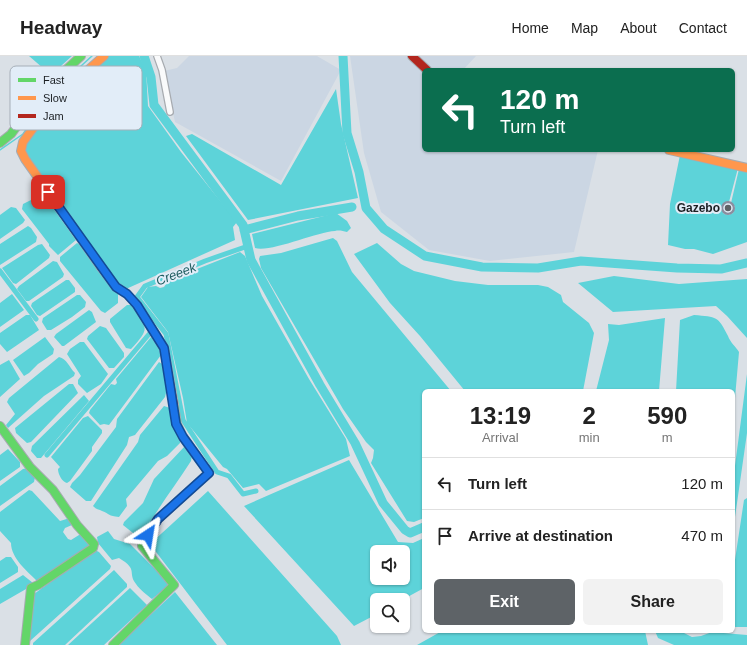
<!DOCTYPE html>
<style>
:root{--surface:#fff;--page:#f2f2f2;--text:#222;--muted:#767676;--line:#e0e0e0;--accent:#5e6367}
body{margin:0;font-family:Arial,sans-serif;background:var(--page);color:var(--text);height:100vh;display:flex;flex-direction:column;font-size:15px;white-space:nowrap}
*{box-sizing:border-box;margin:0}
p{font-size:13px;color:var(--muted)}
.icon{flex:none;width:22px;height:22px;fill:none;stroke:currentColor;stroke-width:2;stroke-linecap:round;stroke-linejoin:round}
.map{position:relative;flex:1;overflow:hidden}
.drawer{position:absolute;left:422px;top:333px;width:313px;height:244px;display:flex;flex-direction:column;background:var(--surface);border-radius:6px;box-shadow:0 1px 3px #0004}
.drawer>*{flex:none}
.top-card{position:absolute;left:422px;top:12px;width:313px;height:84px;border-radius:6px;box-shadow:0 1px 3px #0004;background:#0b6e4f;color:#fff;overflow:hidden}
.buttons{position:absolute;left:370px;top:489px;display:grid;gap:8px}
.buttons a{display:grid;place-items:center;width:40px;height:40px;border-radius:6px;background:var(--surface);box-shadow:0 1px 3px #0004;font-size:20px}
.pin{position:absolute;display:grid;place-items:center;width:34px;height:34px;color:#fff;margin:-17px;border-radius:8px;box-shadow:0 2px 6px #0006}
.me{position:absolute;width:44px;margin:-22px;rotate:33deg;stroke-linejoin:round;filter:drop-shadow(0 0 3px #0008)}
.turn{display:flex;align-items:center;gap:14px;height:84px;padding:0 12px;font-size:18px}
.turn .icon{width:52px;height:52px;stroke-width:2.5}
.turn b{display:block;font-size:28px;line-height:34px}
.eta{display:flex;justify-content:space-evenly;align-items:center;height:68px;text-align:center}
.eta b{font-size:24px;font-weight:700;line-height:28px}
.action{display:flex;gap:8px;margin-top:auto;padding:8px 12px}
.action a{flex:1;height:46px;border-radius:6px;background:var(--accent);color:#fff;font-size:16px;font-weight:700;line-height:46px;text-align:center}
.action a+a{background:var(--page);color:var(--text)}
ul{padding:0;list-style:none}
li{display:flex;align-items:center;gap:12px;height:52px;padding:0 12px;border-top:1px solid var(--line)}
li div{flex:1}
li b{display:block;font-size:15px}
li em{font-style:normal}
header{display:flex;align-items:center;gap:24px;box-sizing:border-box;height:56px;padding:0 20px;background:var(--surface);border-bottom:1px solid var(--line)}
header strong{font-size:19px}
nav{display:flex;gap:22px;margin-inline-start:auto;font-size:14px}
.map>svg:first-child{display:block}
.built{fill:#cbd6e3}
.water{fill:#5dd3d9;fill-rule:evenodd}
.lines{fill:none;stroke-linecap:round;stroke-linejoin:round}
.stream{stroke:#5dd3d9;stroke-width:1.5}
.canal{stroke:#5dd3d9;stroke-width:5}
.river{stroke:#5dd3d9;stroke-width:9}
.building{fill:#8a8e9f}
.street-casing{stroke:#a7abb0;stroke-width:8}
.fast-casing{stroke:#a7abb0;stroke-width:10}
.slow-casing{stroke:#a7abb0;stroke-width:10}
.jam-casing{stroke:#a7abb0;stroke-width:10}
.street{stroke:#f9fafb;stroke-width:5.5}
.fast{stroke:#63d668;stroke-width:8}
.slow{stroke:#ff974d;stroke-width:8}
.jam{stroke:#b3261e;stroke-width:8}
.route-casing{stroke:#114b97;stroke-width:10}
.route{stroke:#1a73e8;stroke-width:7}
.poi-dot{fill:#5e6367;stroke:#e2edf8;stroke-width:1.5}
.labels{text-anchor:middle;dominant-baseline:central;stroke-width:4;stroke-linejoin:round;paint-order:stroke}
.poi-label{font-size:12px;font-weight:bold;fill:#1b1f23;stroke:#e2edf8;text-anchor:end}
.water-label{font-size:13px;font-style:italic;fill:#205d60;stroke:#e2edf8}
.key{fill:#e2edf8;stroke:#a6afb8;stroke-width:1}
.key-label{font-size:11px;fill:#1b1f23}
</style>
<header>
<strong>Headway</strong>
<nav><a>Home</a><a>Map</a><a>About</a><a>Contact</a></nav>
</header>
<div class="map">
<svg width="747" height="589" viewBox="0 0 747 589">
<rect width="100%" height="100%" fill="#dae0e6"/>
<path class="built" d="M189,0H317L341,14L281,125L175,66L164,15L177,12Z
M350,0H409L424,14V94H598L574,196L490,205L429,194L381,156L364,97Z
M416,0H476L463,14H431Z"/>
<path class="water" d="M29,0H72L51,19Z
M108,0H139L146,14L148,50L181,96L237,166L233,171L235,184L126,233L118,229L24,95L26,86Z
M336,33L341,68L358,142L248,164L186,80L192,78L281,129Z
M680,99L738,112L729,146L723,148L721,153L724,158L729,159L733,157L735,151L731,147L739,113L747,114V186L713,198L694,193H685L668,189L670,148Z
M43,138L76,184L58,199L49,190V188L22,153L23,148Z
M11,151L16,152L25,164L23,167L0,183V159Z
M336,157L347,165L351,172L347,176C343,175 339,174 335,175C316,176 270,197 255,192L252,178Z
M28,170L31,172L37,181L36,186L0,209V188Z
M333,182L337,185L352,216L451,335H424V462L414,466L407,465L371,407L373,402L374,394L366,386L343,353L261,212L259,203L260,200L281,197Z
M77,187L84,191L118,238V247L105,257L101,255L60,205V201Z
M377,187L401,208L414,215L455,225L488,229H538L548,231L561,239L563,246L589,267L594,277L583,335H465L420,280L390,247L354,198Z
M42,188L50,199L49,202L16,228L13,227L2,212L38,189Z
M240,196L245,200L262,240L309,323L346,383L350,400L266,435L259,428L243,432L227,413L223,411L187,367L183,342L168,276L141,241L148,231L156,230L160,232L164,231L169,224Z
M53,205L57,206L64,218L63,221L29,245H26L17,233L19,230Z
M614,220L679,228L747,223V282L727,260L716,250L613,256L578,227Z
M66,224H69L75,232V236L40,260L37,259L31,250L32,247Z
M12,238L24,254L0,271V247Z
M77,239H80L86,246L85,251L72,261L51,274H47L42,266L43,262Z
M127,249H132C147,273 151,271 131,293L126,292L110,266V263Z
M89,254L92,256L96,266L64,290H62L54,281L56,278Z
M26,259H30L39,274L7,296L0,288V277Z
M694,259C717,261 718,260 728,280C730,286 736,291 739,296L733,365V335H676L680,264Z
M665,262L659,335H596L609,284L608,268L619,269Z
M100,270L106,272L124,297V301L114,312H109L87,283L88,280Z
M45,281L54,293L53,298L38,308L29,317L24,320L13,304Z
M151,281L161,293V299L109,369L104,368L100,369L89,357L90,354L111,328L115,329L117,327L116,323Z
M80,286H84L108,318L101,328L87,337L78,328V324L81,320L67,298L70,293Z
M59,301C67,303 69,311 75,317L74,320L44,340L8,372L6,369L15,358L7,346L9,342Z
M9,304L20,323L0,341V309Z
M159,306L162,308L167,333L165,341L135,379L129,381L127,389L91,445H86L70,431L72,427L80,419L116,371L117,363Z
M747,318V377L733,475V425Z
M69,328H73L78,337L31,386L27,387L16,377L15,372Z
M84,339L89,345L41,402H37L31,395L32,390Z
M164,350L170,352L175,374L181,383L180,387L167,400L158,405L126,443L127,450L119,461C108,460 110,458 102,455C98,453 97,454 93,450L138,386L140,379Z
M88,360L102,374V377L92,391V395L70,425L67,427C62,426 58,418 58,413L60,411L51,401L83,362Z
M185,390L192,399L191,405C175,430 156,454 142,481H138L123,469L124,466L143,447L154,423Z
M8,393L20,406V411L0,425V399Z
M349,404L398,486L413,487L424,482V532L402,544H377V558L354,570L244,450ZM377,496H403V522H377Z
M28,412L35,421L34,426L0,450V430L23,413Z
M29,434L32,435L60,465L70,462L72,469L65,472L63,476L68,483L71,484L79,479H82L90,489L89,492L43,525H37C27,515 11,502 11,487L0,475V456Z
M208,435L337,580L341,589H227L150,488Z
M747,442V571H733V517L744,444Z
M108,475L114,483L130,488L166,524L168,530L152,543C147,539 140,534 136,528C127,516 139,514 119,502L112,504L98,487L97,481Z
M95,494L99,496L111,510L110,513L30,585L28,583L34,538Z
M6,501H11L18,511V516L0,527V505Z
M114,514L127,528V531L65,589H33V587Z
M23,519L33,527V529L0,548V533Z
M130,532L147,549L104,589H68Z
M175,536L217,589H118Z
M442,575H645L648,589H417Z
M655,575H680L692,581L701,580L712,576L747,579V589H674L658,582Z"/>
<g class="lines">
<path class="stream" d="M0,94L23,78L43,49L58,31L92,0"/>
<path class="canal" d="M248,190L205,205L145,230L137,241L166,278L183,364L217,416L229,420L243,438L256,435
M0,215L36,263
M47,399L150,277"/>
<path class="river" d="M144,0L151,21L154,49L243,169L251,204L320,329L355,387L383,447L405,474L410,477L424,471
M343,0L347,77L359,116L366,152L384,173L425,200L482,211L538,212L581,205L677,212L721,213L747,207
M244,174L298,160L352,151"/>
</g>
<path class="building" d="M721 152a7 7 0 1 1 14 0a7 7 0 1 1-14 0Z"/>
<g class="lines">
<defs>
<path id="street" d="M157,0L162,14L170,56"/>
<path id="fast" d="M0,87L11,78L42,36L81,0
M0,370L30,411L53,434L77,469L94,488L93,492L38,529L31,532L25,589
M113,589L174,529L142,490L158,463L209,417L183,381L177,368L174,349"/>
<path id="slow" d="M669,94L747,112
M101,211L25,103L21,95L23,86L53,45L104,0"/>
<path id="jam" d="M412,0L427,14
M101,211L116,231L127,238L137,249L164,292L174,349"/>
</defs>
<use href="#street" class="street-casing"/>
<use href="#fast" class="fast-casing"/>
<use href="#slow" class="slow-casing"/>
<use href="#jam" class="jam-casing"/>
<use href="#street" class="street"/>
<use href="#fast" class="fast"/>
<use href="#slow" class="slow"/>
<use href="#jam" class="jam"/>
</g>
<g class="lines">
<defs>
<path id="route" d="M48,136L116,231L127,238L137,249L164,292L176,368L183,381L209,417L158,463L148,479"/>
</defs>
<use href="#route" class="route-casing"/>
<use href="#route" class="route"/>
</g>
<circle class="poi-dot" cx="728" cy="152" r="4"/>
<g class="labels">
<g class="poi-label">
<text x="720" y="152">Gazebo</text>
</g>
<g class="water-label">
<text transform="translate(176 218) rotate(-21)">Creeek</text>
</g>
</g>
<rect x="10" y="10" width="132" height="64" rx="6" class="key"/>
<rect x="18" y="22" width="18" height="4" fill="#63d668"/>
<rect x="18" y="40" width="18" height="4" fill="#ff974d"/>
<rect x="18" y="58" width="18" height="4" fill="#b3261e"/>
<g class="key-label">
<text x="43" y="28">Fast</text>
<text x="43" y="46">Slow</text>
<text x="43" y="64">Jam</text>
</g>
</svg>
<div class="buttons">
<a><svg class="icon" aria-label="sound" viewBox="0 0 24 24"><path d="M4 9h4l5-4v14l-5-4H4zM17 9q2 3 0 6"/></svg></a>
<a><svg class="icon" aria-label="search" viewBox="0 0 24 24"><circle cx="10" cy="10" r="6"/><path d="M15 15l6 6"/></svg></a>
</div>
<div class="pin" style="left:48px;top:136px;background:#d93025"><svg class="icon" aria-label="arrive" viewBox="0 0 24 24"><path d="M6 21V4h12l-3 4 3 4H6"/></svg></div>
<svg class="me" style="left:148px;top:479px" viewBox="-20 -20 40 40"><path d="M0-17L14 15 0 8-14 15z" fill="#1a73e8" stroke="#fff" stroke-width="4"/></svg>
<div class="top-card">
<div class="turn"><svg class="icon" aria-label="left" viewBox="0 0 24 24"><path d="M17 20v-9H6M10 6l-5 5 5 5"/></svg><div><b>120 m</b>Turn left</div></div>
</div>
<section class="drawer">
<div class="eta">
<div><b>13:19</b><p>Arrival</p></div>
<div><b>2</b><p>min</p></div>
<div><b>590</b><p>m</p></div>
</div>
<ul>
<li><svg class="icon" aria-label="left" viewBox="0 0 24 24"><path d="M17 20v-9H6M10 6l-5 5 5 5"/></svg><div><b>Turn left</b></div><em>120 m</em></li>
<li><svg class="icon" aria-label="arrive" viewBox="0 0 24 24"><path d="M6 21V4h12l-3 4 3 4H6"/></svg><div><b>Arrive at destination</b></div><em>470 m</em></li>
</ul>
<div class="action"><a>Exit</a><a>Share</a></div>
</section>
</div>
